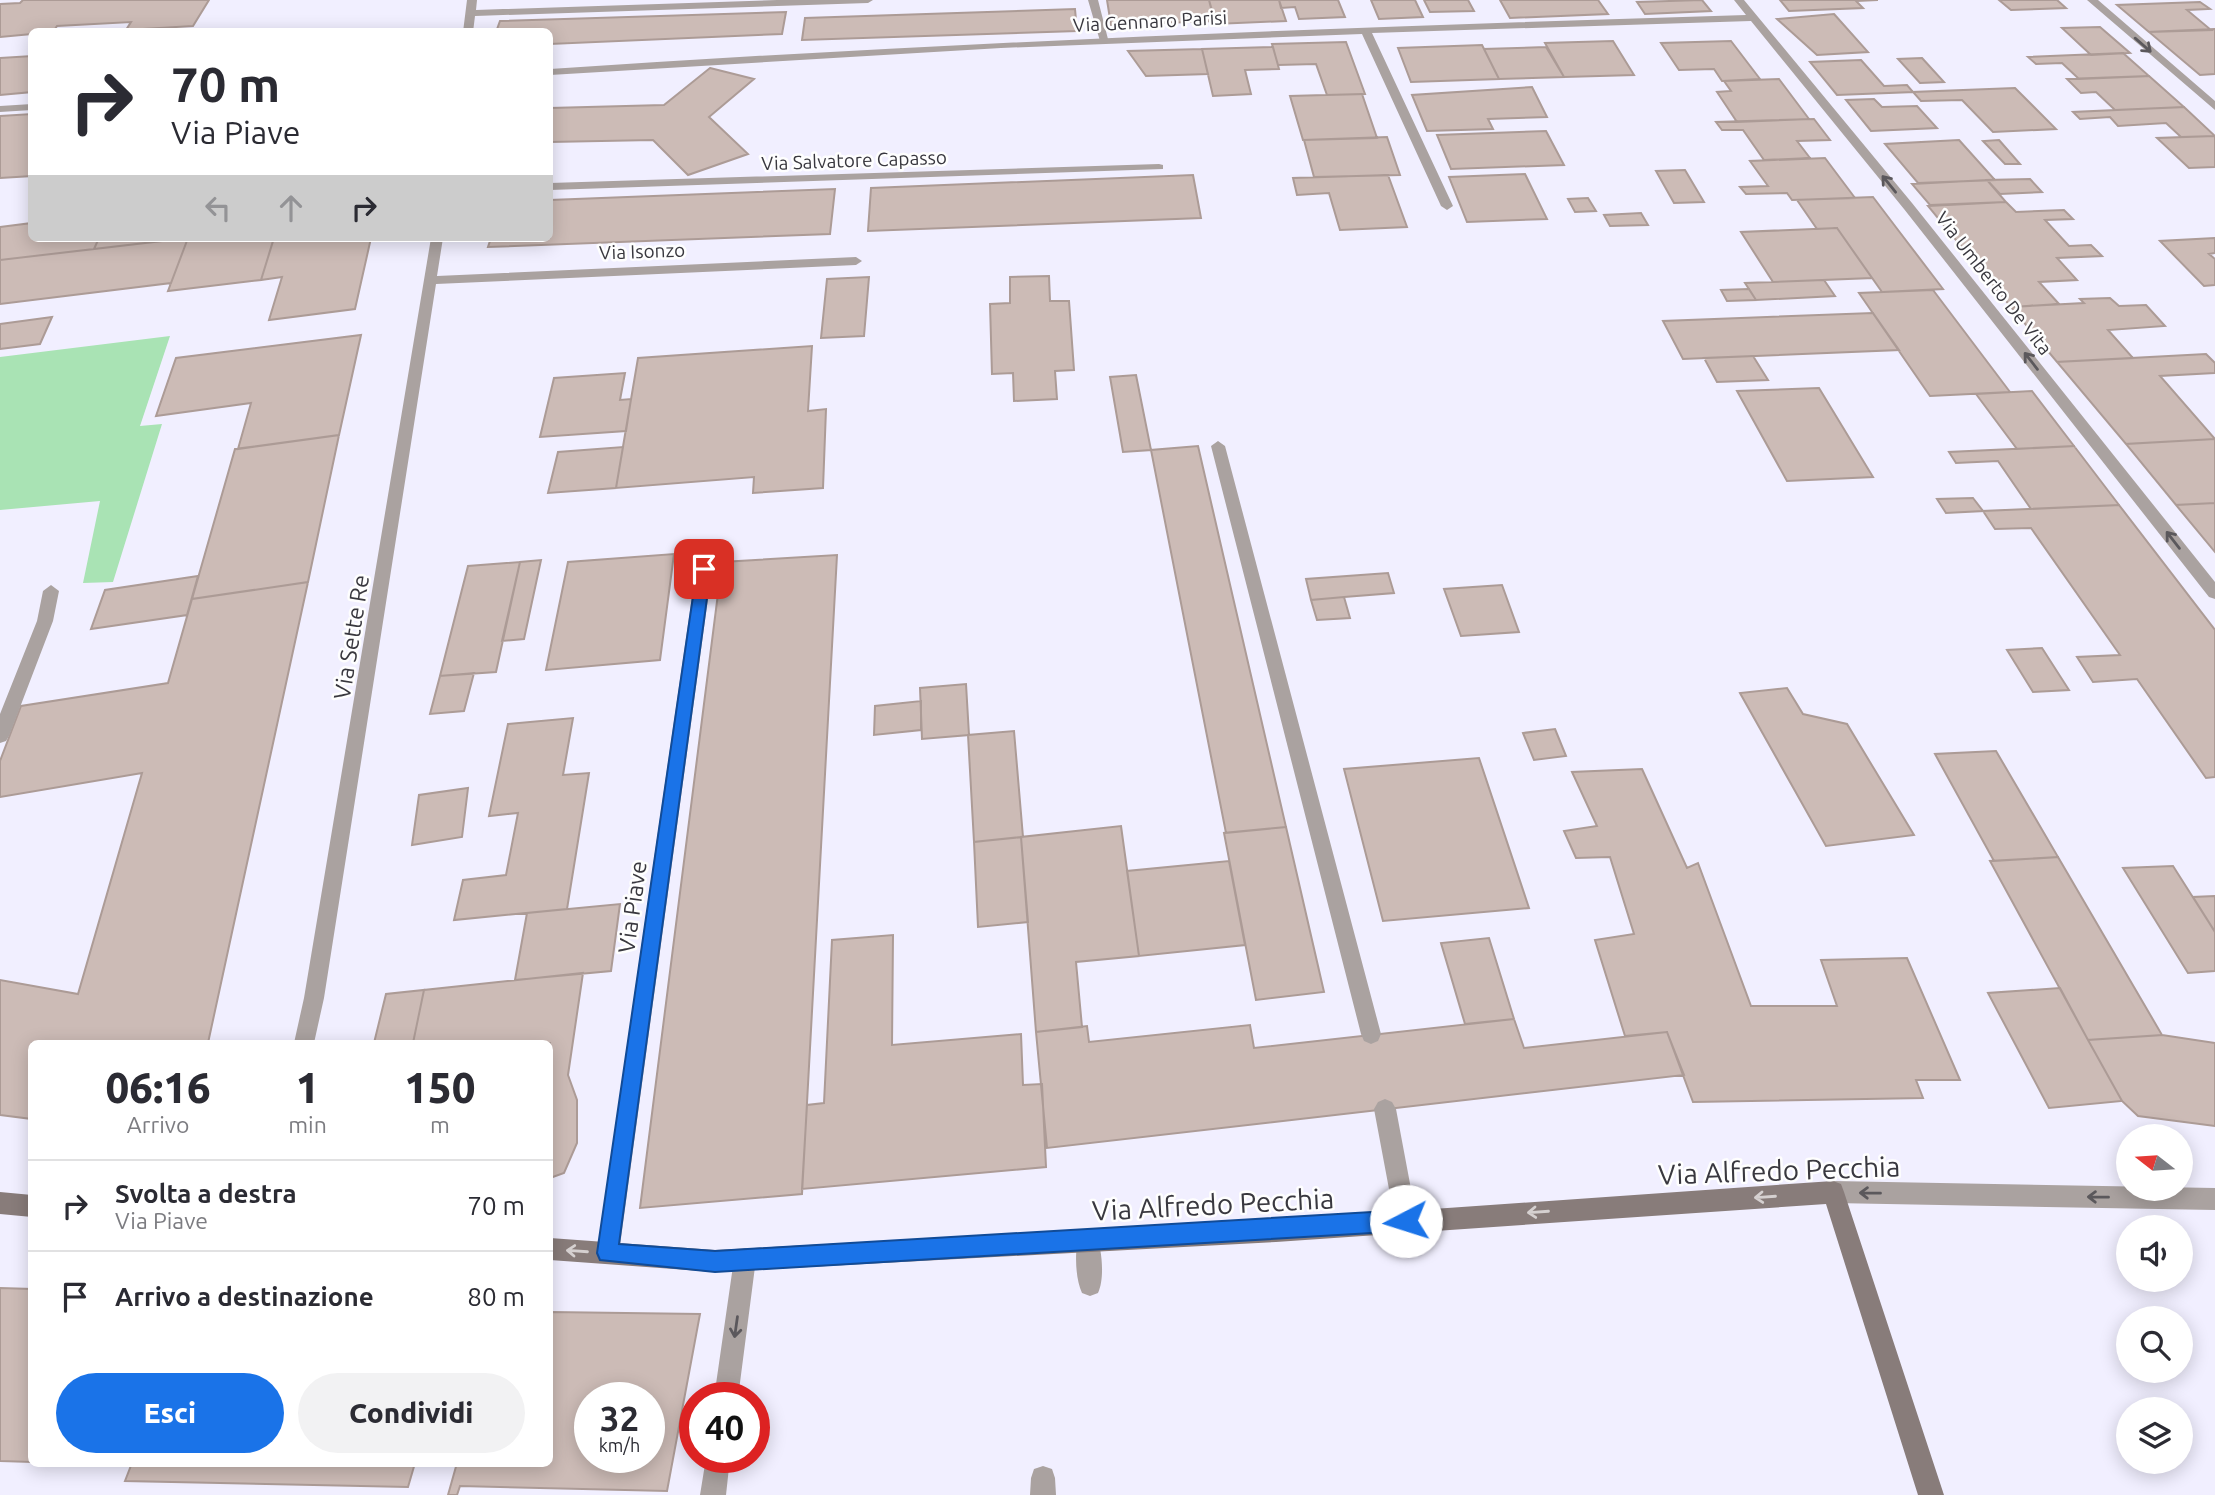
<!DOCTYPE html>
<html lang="it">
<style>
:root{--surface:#fff;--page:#f2f2f3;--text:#2b2b33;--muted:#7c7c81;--line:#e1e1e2;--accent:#1a73e8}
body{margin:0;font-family:Ubuntu,sans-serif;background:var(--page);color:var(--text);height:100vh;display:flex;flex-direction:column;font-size:26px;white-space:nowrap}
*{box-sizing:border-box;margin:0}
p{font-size:23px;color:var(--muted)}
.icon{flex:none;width:38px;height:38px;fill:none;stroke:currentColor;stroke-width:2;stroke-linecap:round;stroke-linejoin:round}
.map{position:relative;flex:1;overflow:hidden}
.drawer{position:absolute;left:28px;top:1040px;width:525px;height:427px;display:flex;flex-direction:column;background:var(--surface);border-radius:10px;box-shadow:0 4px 18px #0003}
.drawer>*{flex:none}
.hud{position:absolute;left:28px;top:28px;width:525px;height:214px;border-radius:10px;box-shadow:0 4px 18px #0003;background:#fff;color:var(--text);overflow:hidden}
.needle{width:46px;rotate:287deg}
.buttons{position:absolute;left:2116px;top:1124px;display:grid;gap:14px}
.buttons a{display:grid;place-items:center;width:77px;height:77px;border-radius:50%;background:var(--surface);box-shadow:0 4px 18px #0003;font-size:35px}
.speed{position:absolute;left:574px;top:1382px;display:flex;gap:14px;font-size:35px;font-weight:700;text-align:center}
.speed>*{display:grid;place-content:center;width:91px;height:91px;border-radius:50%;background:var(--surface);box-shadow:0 4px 18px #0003;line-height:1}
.speed small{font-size:18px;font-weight:400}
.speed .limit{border:10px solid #d22;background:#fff;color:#111}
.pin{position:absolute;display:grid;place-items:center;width:60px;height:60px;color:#fff;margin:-30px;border-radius:14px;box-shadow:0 4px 10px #0006}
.me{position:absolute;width:77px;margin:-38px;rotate:265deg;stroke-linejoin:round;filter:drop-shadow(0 0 5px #0008)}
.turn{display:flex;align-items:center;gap:24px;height:147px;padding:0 28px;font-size:32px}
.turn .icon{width:91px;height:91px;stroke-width:2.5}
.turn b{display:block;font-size:49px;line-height:60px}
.lanes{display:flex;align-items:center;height:66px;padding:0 28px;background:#0003;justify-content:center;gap:35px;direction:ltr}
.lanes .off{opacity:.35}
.eta{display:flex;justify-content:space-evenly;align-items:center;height:119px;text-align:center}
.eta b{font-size:42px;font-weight:800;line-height:49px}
.action{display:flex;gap:14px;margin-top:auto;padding:14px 28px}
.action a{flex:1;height:80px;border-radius:42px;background:var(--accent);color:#fff;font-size:28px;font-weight:800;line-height:80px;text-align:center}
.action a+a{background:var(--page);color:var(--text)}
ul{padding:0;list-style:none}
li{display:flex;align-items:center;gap:21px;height:91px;padding:0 28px;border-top:2px solid var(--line)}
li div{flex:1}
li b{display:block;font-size:26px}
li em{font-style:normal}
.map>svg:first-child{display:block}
.green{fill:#a9e3b4}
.building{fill:#ccbbb6;stroke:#ac9b96;stroke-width:2;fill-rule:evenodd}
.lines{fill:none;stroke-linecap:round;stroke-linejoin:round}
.lane{fill:#aaa2a0;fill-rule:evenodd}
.street{fill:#aaa2a0;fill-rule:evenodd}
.secondary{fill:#887c7a;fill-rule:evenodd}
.oneway{stroke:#5b585c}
.oneway2{stroke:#d5d0d0}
.route{fill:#1a73e8;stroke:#114b97;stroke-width:2}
.labels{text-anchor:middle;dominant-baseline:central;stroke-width:5;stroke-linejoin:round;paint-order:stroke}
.far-street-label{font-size:19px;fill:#39383f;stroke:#fefefe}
.street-label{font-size:23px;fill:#39383f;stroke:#fefefe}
.near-street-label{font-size:28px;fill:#39383f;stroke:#fefefe}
</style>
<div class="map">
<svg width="2215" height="1495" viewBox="0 0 2215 1495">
<rect width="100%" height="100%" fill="#f1efff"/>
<path class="green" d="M170,336L140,426L162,424L113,582L83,583L100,501L0,510V357Z"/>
<path class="building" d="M23,0H209L193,26L126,30L131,22L57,26L53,32L0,37V4L20,3Z
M1107,0H1209L1215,21L1111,25Z
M1209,0H1279L1286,21L1215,24Z
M1279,0H1338L1345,17L1299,19L1295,7L1281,8Z
M1371,0H1415L1423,17L1379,19Z
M1424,0H1468L1474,11L1430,12Z
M1500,0H1598L1608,14L1510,18Z
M1702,0L1711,11L1645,14L1637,2Z
M1780,0H1878L1856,1L1863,8L1789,11Z
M1999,0H2057L2066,8L2011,10Z
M2200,2L2210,9L2187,10L2211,30L2149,32L2117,5Z
M1075,9L1077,31L802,40L805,18Z
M786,12L782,34L550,44V32H496L500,21Z
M1834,14L1868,52L1817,55L1777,19Z
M2100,27L2130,53L2091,55L2062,28Z
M2215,29V74L2200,75L2149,32Z
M1613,41L1634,75L1564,77L1545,43Z
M1731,41L1760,79L1722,81L1714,69L1679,70L1661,43Z
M1346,42L1365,94L1327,95L1316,64L1278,65L1272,44Z
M1482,45L1499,79L1411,82L1398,48Z
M1273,47L1279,69L1245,70L1251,94L1213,96L1202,49Z
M1546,47L1564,77L1499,79L1484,49Z
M1202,49L1208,74L1146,76L1128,51Z
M2123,53L2149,76L2079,79L2062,63L2036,64L2028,57Z
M32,56V92L0,95V58Z
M1922,58L1944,82L1920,83L1898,59Z
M1861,60L1884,86L1907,85L1913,92L1837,95L1810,62Z
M710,68L754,79L709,117L748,154L688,175L653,140L550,142V108L664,105Z
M2149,76L2184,107L2115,110L2096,92L2081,93L2067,79Z
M1779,79L1809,119L1737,122L1717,92L1731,91L1724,81Z
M1532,87L1547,117L1488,119L1493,129L1427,131L1412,95Z
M2015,88L2056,129L1993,132L1962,100L1921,101L1913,92Z
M1362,94L1377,138L1303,140L1290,96Z
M1874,99L1882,107L1917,106L1937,128L1871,131L1846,100Z
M2184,107L2215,136L2181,137L2166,123L2118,126L2110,117L2080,119L2073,112Z
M32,114V176L0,178V116Z
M1814,119L1830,140L1797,141L1810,158L1764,160L1743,130H1722L1716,122Z
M1546,131L1564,165L1451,169L1437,135Z
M2215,136V167L2189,168L2157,138Z
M1387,137L1400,175L1314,177L1304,140Z
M1959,140L1995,180L1918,183L1885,144Z
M1999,140L2020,164H2005L1983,141Z
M1825,158L1855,198L1792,200L1787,193L1746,194L1740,187L1768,186L1750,161Z
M1685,170L1704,202L1674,203L1656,171Z
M1525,174L1547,219L1467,222L1449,177Z
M1193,175L1201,218L868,231L871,188Z
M1388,175L1407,227L1340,230L1329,193L1297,195L1293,178Z
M2030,179L2042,192L2000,194L1987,180Z
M1987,180L2006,202L1930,205L1912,184Z
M835,189L830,234L488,247L491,238H550V200Z
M1873,197L1895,226L1943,289L1882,292L1837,228L1817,229L1797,200Z
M1588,198L1596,211L1575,212L1568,199Z
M2006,202L2016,212L2064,210L2073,219L2045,220L2069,246L2091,245L2102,256L2057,258L2077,280L2039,282L2059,304L2011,307L1928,206Z
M1641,213L1648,225L1610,226L1604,215Z
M32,223V238H99L94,249L0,260V227Z
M1837,228L1872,278L1773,282L1741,232Z
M99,238H188L94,249Z
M188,238L171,283L0,304V260Z
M188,238H274L261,280L168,291Z
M293,238H371L355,309L269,320L282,277L261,280L273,241Z
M2215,238V253L2209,254L2215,259V285L2204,286L2160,241Z
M1049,276L1050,301H1069L1074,370L1055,371L1057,399L1014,401L1013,373L992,374L990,304L1010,303V277Z
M869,277L864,336L821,338L827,279Z
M1824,280L1835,296L1756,300L1745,283Z
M1749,289L1756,300L1727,301L1721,290Z
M1933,290L2010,392L1930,396L1859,293Z
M2110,298L2119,306L2146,305L2165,326L2108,330L2133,358L2057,362L2011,307L2084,303L2080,299Z
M1873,313L1899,350L1683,359L1663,321Z
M52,317L40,344L0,349V324Z
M361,335L339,435L238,449L251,403L156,416L176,358Z
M812,346L808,411L826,409L823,488L753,493L754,477L616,488L638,358Z
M2206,354L2215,363V373L2160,376L2215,439L2126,444L2057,362Z
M1753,356L1768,380L1717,382L1704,358Z
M625,373L620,400L631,399L626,431L540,437L554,378Z
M1136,375L1151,450L1123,452L1110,377Z
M1819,388L1873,477L1787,481L1737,391Z
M2032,391L2074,446L2017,449L1976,394Z
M339,435L308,582L192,599L235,449Z
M2215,439V503L2176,505L2126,444Z
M1198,446L1286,827L1226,833L1151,450Z
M2074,446L2119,505L2031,509L1998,461L1956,463L1949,452Z
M623,447L616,488L548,493L558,452Z
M1973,498L1983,511L1946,513L1937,499Z
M2215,503V552L2176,505Z
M2119,505L2215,630V777L2206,778L2137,679L2093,682L2077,657L2120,655L2031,528L1995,529L1983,511Z
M674,554L660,660L546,670L568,562Z
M837,555L802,1194L640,1208L722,562Z
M541,560L524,639L502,641L520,562Z
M520,562L496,672L440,676L468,566Z
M1388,573L1394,593L1344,597L1311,600L1306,579Z
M198,576L187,615L91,629L105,590Z
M308,582L208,1043H32V1119L0,1115V980L78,994L142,773L0,797V761L21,706L168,683L192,599Z
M1502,585L1519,632L1461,636L1444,589Z
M1344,597L1350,618L1317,620L1311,600Z
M2042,648L2069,690L2033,692L2007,650Z
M474,673L464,711L430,714L440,676Z
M966,684L969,735L922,739L920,688Z
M1787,688L1803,714L1847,724L1914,835L1826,846L1740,693Z
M921,701V730L874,735L875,706Z
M573,718L563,775L589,773L567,909L454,920L463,880L506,875L518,813L489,816L508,724Z
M1555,729L1566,756L1534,760L1523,733Z
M1014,731L1023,837L974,842L968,735Z
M1996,751L2058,857L1994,861L1935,754Z
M1479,758L1529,908L1383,921L1344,769Z
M1642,769L1687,868L1698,863L1751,1006H1837L1821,960L1907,958L1960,1080H1916L1923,1098L1693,1102L1667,1032L1625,1036L1595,940L1634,934L1610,857L1576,858L1564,831L1597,826L1572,772Z
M468,788L462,837L412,845L419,795Z
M1121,826L1139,956L1076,962L1082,1027L1036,1032L1021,837Z
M1286,827L1324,992L1256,1000L1224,833Z
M1021,837L1028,922L978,927L974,842Z
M2058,857L2162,1035L2088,1040L1990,861Z
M1229,861L1245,945L1139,956L1127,871Z
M2173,866L2215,932V971L2188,973L2123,868Z
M2215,896V932L2193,897Z
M620,904L611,971L515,980L527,913Z
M893,935L892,1045L1021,1034L1023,1085L1042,1084L1046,1167L802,1189L807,1105L824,1103L832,940Z
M1489,938L1514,1019L1465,1024L1441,943Z
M583,973L568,1075L577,1100V1143L564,1173L550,1178V1043H413L424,990Z
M2060,988L2088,1040L2122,1101L2049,1108L1988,993Z
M424,990L413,1043H374L386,994Z
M1514,1019L1524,1048L1667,1032L1684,1075L1047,1148L1036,1032L1087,1026L1089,1042L1250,1025L1254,1048Z
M2162,1035L2215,1043V1126L2138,1116L2122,1101L2088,1040Z
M0,1288L32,1289V1462L0,1461Z
M550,1312L700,1314L667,1491L460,1486L457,1495H448L457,1463H550ZM590,1398H649V1458H590Z
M132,1463H415L408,1487L125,1481Z"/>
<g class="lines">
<path class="lane" d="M1088,0H1098L1109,43L1100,41Z
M1218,441L1225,446L1381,1034L1378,1041L1371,1044L1364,1041L1361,1034L1211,446Z
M1385,1099L1392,1102L1396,1109L1417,1221L1414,1229L1406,1232L1398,1229L1395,1221L1374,1109L1378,1102Z
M1088,1230L1096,1233C1102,1249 1105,1278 1098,1293L1090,1296L1082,1293C1075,1278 1074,1249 1080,1233Z
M1043,1466L1052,1469L1055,1478L1056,1495H1030L1031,1478L1034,1469Z"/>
<path class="street" d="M467,0H477L476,10L777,0H873L868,3L475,16L473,32H463Z
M1734,0H1744L1912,203L2215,582V599L2209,597L1904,209L1751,21L1372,33L1453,206L1447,210L1441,206L1362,34L1001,48L550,75V69C949,42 1347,27 1746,15Z
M2087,0H2098L2215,101V110Z
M32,104V110L0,112V106Z
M1159,164L1163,165V169L550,190V183Z
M431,238H443L437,276L856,257L862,261L856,265L436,284L324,998L314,1043H294L304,998Z
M704,563L712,569L619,1253L616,1261L608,1264L600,1261L597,1253L696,569Z
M51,585L59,591L53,621L9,736L6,741L0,743V714L37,621L43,591Z
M1833,1181L2215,1188V1210L1833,1203L1825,1200L1822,1192L1825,1184Z
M745,1248L753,1251L756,1259L738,1398H714L734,1259L737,1251Z
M706,1458H730L726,1495H700Z"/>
<path class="secondary" d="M1833,1181L1841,1184L1844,1192L1944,1495H1918L1826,1204L1276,1242L715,1272L550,1260V1238L715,1250L1276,1220Z
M0,1192L32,1195V1217L0,1214Z"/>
</g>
<defs><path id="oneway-shaft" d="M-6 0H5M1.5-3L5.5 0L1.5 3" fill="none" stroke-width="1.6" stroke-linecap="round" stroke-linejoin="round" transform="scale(1.75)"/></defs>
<g class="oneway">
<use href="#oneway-shaft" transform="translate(2143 45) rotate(41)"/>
<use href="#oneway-shaft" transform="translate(1889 184) rotate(-129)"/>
<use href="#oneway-shaft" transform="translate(2031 361) rotate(-128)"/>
<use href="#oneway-shaft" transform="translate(2173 540) rotate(-128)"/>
<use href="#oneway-shaft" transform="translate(1870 1193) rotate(-179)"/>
<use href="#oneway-shaft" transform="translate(2098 1197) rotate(-179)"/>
<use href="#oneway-shaft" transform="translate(736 1327) rotate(98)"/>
</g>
<g class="oneway2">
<use href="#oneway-shaft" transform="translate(1765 1197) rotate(176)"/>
<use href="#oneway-shaft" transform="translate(1538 1212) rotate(176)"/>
<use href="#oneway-shaft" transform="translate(577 1251) rotate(-176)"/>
</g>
<path class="route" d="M704,563L711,569L619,1244L715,1251L1406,1210L1413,1213L1416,1221L1413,1228L1406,1231L715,1272L600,1260L597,1253L697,569Z"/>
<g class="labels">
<g class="far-street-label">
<text transform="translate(1150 21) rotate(-3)">Via Gennaro Parisi</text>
<text transform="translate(854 160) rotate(-2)">Via Salvatore Capasso</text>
<text transform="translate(642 251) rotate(-2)">Via Isonzo</text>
<text transform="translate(1994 283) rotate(52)">Via Umberto De Vita</text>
</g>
<g class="street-label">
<text transform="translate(351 637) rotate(-81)">Via Sette Re</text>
<text transform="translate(632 907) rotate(-82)">Via Piave</text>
</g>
<g class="near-street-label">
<text transform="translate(1779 1170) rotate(-2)">Via Alfredo Pecchia</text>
<text transform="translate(1213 1204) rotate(-3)">Via Alfredo Pecchia</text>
</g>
</g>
</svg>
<div class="buttons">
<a><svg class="needle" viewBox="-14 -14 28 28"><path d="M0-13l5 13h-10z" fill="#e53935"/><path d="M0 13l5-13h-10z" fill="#7c7c81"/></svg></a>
<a><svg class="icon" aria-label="sound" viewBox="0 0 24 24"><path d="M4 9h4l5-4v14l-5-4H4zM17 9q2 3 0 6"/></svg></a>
<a><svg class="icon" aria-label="search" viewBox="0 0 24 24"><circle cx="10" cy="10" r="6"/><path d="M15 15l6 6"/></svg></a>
<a><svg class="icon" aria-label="layers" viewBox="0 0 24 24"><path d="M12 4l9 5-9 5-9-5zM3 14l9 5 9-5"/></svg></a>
</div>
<div class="speed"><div>32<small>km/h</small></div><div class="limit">40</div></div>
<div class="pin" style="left:704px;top:569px;background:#d93025"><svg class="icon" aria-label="arrive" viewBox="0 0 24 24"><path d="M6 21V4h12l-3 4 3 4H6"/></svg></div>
<svg class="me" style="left:1406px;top:1221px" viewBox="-20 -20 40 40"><circle r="19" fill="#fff"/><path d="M0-13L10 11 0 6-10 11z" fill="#1a73e8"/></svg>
<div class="hud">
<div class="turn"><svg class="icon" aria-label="right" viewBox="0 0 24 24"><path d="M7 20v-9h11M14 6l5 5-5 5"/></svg><div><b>70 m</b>Via Piave</div></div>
<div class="lanes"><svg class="icon off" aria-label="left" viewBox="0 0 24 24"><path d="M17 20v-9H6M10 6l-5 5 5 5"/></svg><svg class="icon off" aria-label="ahead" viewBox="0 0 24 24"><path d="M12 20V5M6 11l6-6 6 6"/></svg><svg class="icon" aria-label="right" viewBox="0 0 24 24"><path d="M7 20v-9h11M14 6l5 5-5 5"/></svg></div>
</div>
<section class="drawer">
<div class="eta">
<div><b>06:16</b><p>Arrivo</p></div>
<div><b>1</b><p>min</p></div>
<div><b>150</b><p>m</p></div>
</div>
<ul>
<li><svg class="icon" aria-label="right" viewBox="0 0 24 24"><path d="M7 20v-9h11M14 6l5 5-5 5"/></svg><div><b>Svolta a destra</b><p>Via Piave</p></div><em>70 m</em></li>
<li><svg class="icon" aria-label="arrive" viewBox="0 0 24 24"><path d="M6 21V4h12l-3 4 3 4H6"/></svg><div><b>Arrivo a destinazione</b></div><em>80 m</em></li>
</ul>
<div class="action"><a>Esci</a><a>Condividi</a></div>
</section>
</div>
